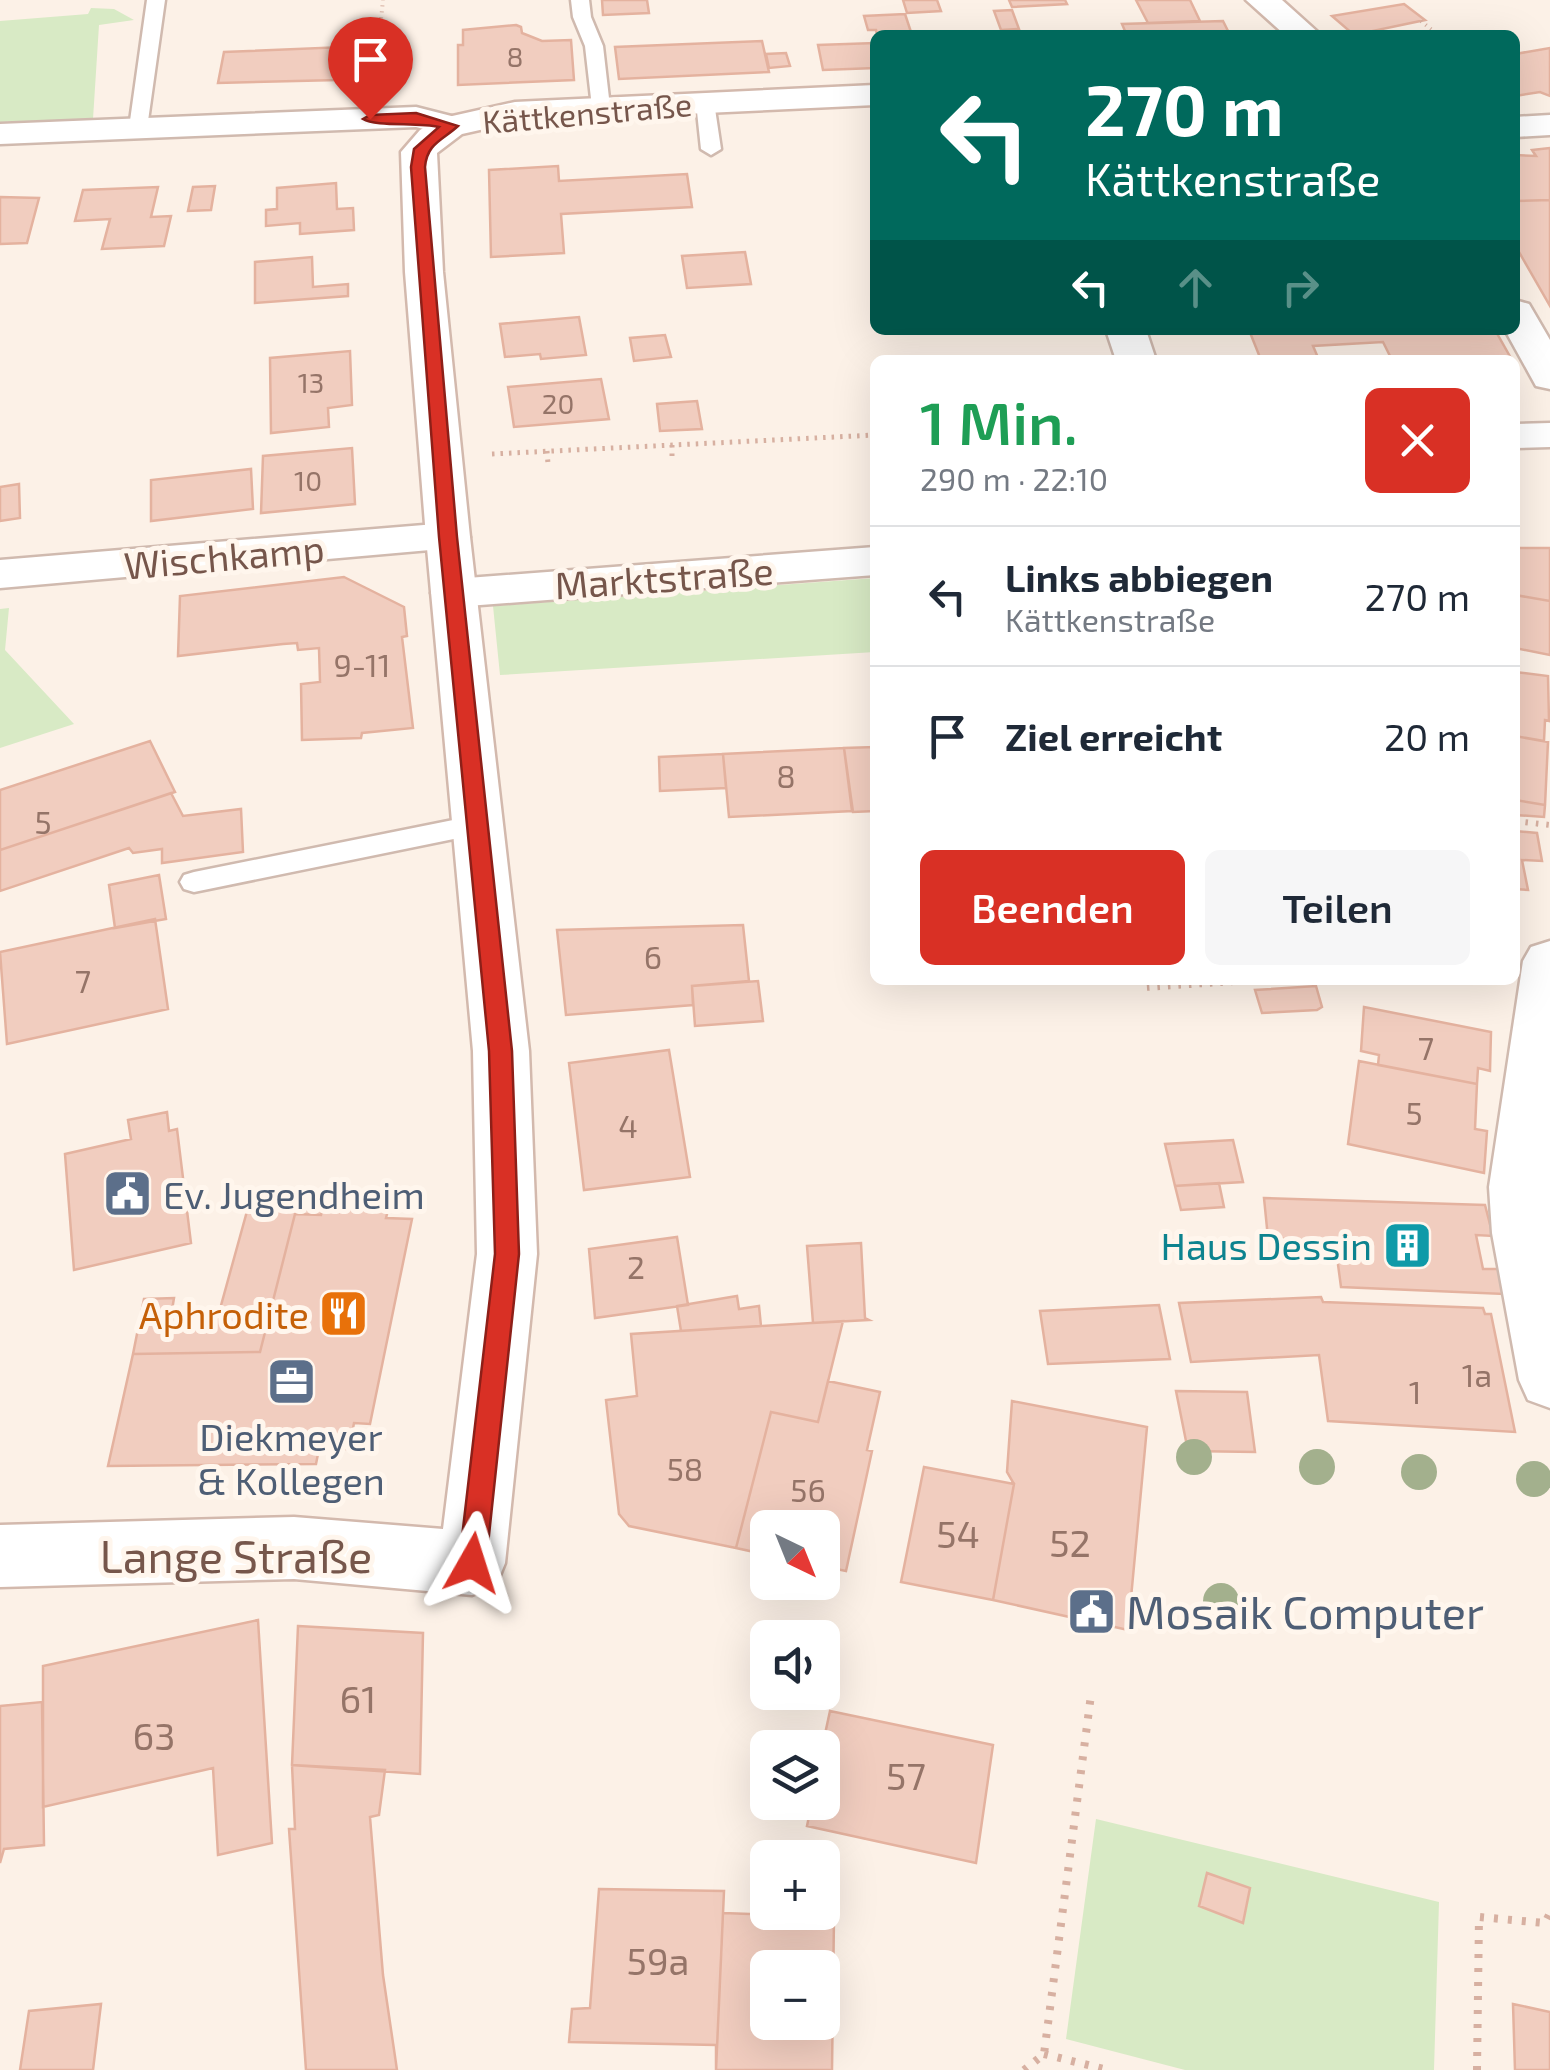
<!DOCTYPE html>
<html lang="de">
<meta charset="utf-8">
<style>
:root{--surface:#fff;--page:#f6f6f7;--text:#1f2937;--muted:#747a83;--line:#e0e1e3;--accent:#d93025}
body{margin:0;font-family:"Exo 2",sans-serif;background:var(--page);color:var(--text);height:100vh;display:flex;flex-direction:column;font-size:38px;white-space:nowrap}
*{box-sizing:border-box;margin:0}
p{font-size:32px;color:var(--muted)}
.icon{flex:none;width:55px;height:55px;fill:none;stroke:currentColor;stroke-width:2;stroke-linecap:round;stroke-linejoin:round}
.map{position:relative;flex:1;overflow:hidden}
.panel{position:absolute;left:870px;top:355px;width:650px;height:630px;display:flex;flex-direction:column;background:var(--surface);border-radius:15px;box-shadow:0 10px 40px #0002}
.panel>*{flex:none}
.top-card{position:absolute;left:870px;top:30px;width:650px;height:305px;border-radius:15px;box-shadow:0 10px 40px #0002;background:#00695c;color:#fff;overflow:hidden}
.needle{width:65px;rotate:137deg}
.fabs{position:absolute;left:750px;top:1510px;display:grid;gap:20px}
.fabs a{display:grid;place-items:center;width:90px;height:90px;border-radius:15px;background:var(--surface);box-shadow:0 10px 40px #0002;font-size:50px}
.pin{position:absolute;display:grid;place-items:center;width:85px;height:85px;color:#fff;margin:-102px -42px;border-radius:50% 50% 50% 0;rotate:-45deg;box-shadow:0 0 10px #0007}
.pin .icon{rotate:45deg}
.me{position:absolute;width:110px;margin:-55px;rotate:6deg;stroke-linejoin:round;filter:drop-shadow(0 0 8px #0008)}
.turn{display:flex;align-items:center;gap:35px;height:210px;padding:0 50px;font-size:45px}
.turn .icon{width:130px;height:130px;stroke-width:2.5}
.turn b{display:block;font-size:70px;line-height:85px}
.lanes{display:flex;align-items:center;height:95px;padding:0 50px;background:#0003;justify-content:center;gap:50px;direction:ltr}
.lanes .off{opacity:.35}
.round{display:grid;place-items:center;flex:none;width:105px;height:105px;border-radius:15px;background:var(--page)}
.summary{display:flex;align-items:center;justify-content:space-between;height:170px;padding:0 50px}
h1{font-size:60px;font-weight:600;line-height:75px;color:#1e9e55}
.action{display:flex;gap:20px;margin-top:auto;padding:20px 50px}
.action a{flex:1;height:115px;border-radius:15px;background:var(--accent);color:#fff;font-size:40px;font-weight:600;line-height:115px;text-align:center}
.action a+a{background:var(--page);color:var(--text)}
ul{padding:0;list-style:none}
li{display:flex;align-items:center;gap:30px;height:140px;padding:0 50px;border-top:2px solid var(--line)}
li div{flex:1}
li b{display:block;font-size:38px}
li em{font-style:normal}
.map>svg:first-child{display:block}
.green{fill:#d8eac5}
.building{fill:#f1cdbf;stroke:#e4b29f;stroke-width:2.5;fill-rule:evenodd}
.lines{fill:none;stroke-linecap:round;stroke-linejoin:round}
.lane-casing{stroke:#d0baaf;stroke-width:5}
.street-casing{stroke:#d0baaf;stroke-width:5}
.secondary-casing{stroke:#d3b9ad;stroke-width:5}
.path-far3{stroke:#d7b0a1;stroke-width:4;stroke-dasharray:1 5;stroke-linecap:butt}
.path-far2{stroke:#d7b0a1;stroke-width:5;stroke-dasharray:2.5 6;stroke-linecap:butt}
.path-far1{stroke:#d7b0a1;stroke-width:6;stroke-dasharray:2.5 8;stroke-linecap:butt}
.path{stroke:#d7b0a1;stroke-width:8;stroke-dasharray:4 10;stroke-linecap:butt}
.lane{fill:#fff;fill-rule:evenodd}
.street{fill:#fff;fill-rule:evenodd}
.secondary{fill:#fff;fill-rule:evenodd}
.tree{fill:#a3b08d}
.route{fill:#d93025;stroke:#8d1f18;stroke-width:2.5}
.labels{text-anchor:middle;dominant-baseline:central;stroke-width:10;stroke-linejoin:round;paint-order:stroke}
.far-number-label{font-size:28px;fill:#957468}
.far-street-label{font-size:32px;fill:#76564b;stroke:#fff6ed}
.number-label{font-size:32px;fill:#957468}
.street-label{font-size:38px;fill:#76564b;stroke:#fff6ed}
.service-label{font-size:38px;fill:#4e5e75;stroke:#fff6ed;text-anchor:start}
.culture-label{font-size:38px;fill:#0d838f;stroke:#fff6ed;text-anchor:end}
.food-label{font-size:38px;fill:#c56008;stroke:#fff6ed;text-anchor:end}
.near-number-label{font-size:38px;fill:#957468}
.near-street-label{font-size:45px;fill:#76564b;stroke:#fff6ed}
.near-service-label{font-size:45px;fill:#4e5e75;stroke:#fff6ed;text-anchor:start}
</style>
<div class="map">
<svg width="1550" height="2070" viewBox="0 0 1550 2070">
<rect width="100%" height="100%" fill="#fcf1e7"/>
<path class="green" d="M91,8L114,9L134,20L99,25L93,119L0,122V21L88,14Z
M875,578V652L500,675L493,606Z
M9,608L5,650L74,724L0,748V609Z
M1096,1819L1439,1902L1434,2070H1185L1066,2039Z"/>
<path class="building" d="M602,0H647L649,13L603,15Z
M903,0H937L941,11L907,13Z
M1009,0H1065L1067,4L1012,7Z
M1136,0H1190L1200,21L1148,23Z
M1404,4L1425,20L1354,35L1332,16Z
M1012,10L1019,29L1001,30L994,11Z
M905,14L912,35H877L876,30H868L864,16Z
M1223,21L1230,35L1096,32L1125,31L1122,24Z
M516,25L521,27L522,33L542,41L571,40L574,80L458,85V45H463V30Z
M762,41L769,72L619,79L615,47Z
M875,43V68L823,70L818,45Z
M344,47L338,80L218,83L224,52Z
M1550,48V96L1540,92L1515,96V54Z
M786,53L790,66L769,68L766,54Z
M1550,148V200L1515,201V155L1536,156L1532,150Z
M558,166L559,181L687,174L692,207L561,214L564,253L491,257L489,170Z
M336,183L337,209L353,208L354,230L300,234V223L266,226V210L277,209V188Z
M215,186L211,210L188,211L193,187Z
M158,187L151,217L171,216L164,246L102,249L110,219L75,221L83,190Z
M0,197L39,198L27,243L0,244Z
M1550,200V306L1515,245V201Z
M745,252L751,284L687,288L682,256Z
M312,257L313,287L348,284V296L255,303V262Z
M579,317L586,355L541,359L540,354L505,357L500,324Z
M1249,330H1495L1512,360H1392L1383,342L1313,346L1319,360H1261Z
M665,335L671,357L634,361L630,338Z
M350,351L352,405L328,408L329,427L271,433L270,358Z
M601,379L609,419L514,427L508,387Z
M697,401L702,429L660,431L657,404Z
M352,448L355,504L261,513L263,456Z
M251,469L253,509L151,521V480Z
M19,484L20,518L0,521V487Z
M1515,548H1550V601L1515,595Z
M344,577L404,607L407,636L402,637L413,728L362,733L361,738L302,740L301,684L320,682L319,648L298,650L297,643L283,644L178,656L180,596Z
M1515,595L1550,601V655L1515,648Z
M1515,672L1548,676L1549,721L1545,720L1544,741L1515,736Z
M1515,736L1548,742L1545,805L1515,800Z
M150,741L175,792L0,850V790Z
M875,747V811L853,812L844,748Z
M844,748L852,811L729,817L723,754Z
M723,754L726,788L660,791L659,757Z
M171,793L183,816L241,809L243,852L162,863V849L133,853L129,848L0,891V850Z
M1515,800L1545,805L1544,817L1515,815Z
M1515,831L1537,833L1542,861L1522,860L1528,890L1515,889Z
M159,875L166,919L115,928L109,885Z
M155,919L168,1009L7,1044L0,952Z
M743,925L749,981L692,986L693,1005L566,1015L557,930Z
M758,981L763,1021L695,1026L692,986Z
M1316,986L1322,1007L1317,1010L1262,1013L1255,990Z
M1364,1007L1491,1032L1490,1071L1478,1068L1477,1084L1378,1065L1379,1055L1361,1051Z
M669,1050L690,1177L584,1190L569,1063Z
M1359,1061L1477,1084L1475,1129L1487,1131L1484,1173L1348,1144Z
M167,1112L169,1131L177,1129L191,1243L74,1270L65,1154L131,1139L128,1120Z
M1233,1140L1243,1182L1175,1186L1165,1144Z
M1219,1183L1224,1207L1181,1210L1175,1186Z
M1264,1198L1485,1205L1493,1236L1476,1235L1483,1269H1499L1504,1294L1341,1287L1335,1242L1268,1238Z
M249,1204L323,1207L321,1215L295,1214L260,1352L133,1354L144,1299L174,1298L172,1310L220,1309Z
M323,1207L388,1210L386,1218L412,1219L370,1424L354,1423L349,1449H319L316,1464L108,1466L133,1354L260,1352L295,1214L321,1215Z
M677,1237L688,1305L595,1318L589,1249Z
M861,1243L865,1318L869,1320L813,1323L807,1246Z
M737,1296L739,1309L759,1306L761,1326L681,1331L677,1306Z
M1321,1297L1323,1302L1483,1308L1485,1314H1491L1515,1432L1328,1421L1319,1355L1191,1362L1179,1303Z
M1159,1305L1170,1359L1048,1364L1040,1311Z
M843,1321L818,1422L771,1412L736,1548L629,1526L619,1514L606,1400L637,1396L631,1334Z
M828,1381L880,1392L867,1450L872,1451L846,1571L822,1566V1528H768V1555L736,1548L771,1412L818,1422Z
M1176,1391L1247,1392L1255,1452L1188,1451Z
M1012,1401L1147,1427L1128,1630L993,1600L1014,1484L1007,1472Z
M924,1467L1014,1484L993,1600L901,1582Z
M258,1620L272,1843L218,1855L213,1768L43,1807V1666Z
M298,1626L423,1633L420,1774L292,1765Z
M42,1702L44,1845L4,1849L0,1863V1706Z
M830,1711L993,1745L976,1863L807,1826L812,1802H822V1748Z
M292,1765L385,1770L379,1815L370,1817L383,1975L397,2070H306L289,1829H295Z
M1207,1873L1250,1888L1243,1923L1199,1906Z
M599,1889L724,1891L716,2070V2045L569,2042L572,2009L590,2008Z
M723,1913L834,1917L832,2070H716ZM768,1968H822V2022H768Z
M101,2004L93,2070H20L29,2011Z
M1513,2004L1550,2012V2070H1515Z"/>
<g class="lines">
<defs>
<path id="lane" d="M147,0H165L147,128L138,134L129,128Z
M571,0H589L591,17L603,46L610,107L608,111H594L592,107L585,46L573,17Z
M705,96L714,102L721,149L711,155L701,149L696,102Z
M478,815L488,818L492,825L488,832L194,892L184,889L180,882L184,875L194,872Z"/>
<path id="street" d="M416,107L463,119L468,126L463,133L451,136L416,127L0,144V124Z
M1550,115V135L1515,137V117Z
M1515,300L1529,304L1550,340V389L1536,386L1505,330H1515Z
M1106,330H1146L1156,360H1116Z
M1550,423V447L1515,448V424Z
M448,523L464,527L470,537L464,547L0,588V560Z
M875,547V575L454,607L438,603L431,593L438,583L454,579Z
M1550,941V1408L1528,1400L1519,1380L1492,1233L1489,1187L1523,961L1531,947Z"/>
<path id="secondary" d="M1246,0H1282L1321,35H1285Z
M875,85V105L515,122L462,134L437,153L443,272L470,537L529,1051L537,1254L505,1563L496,1585L472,1595L294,1579L0,1587V1525L294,1517L443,1529L477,1254L473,1051L426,537L405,272L401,152L420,130L439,119L515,102Z"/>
</defs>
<use href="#lane" class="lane-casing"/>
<use href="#street" class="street-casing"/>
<use href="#secondary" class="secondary-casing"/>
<path class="path-far3" d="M1421,21L1438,35
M375,78L383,0"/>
<path class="path-far2" d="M672,445V456
M547,451L548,464
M492,454L875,435"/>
<path class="path-far1" d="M1515,821L1550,825
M1142,980L1145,988L1264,980"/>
<path class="path" d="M1044,2054L1108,2070
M1024,2070L1044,2054L1091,1695
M1477,2070L1479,1917L1545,1923L1550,1913"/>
<use href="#lane" class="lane"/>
<use href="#street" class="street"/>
<use href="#secondary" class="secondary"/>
</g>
<g class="tree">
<circle cx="1194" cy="1457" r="18"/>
<circle cx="1317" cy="1467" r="18"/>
<circle cx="1419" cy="1472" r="18"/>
<circle cx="1534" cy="1479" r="18"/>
<circle cx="1221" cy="1601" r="18"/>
</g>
<path class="route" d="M416,113L458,126C443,140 427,143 425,167L457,537L512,1051L519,1254L486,1563L482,1572L472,1576L463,1572L459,1563L495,1254L489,1051L439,537L411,167L414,149L439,127C418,122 376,127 363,119L370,115Z"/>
<defs>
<symbol id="civic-square" viewBox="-11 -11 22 22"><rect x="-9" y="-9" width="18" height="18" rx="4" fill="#5c6f8a" stroke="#fff6ed"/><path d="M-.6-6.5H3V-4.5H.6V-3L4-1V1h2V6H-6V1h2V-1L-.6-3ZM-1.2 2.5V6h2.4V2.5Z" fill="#fff"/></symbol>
<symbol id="building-square" viewBox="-11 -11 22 22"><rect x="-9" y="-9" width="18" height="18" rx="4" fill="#0f9aa8" stroke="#fff6ed"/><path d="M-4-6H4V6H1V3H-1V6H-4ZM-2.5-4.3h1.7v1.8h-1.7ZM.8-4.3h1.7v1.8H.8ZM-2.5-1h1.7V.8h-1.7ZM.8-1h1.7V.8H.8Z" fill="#fff"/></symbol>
<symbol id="restaurant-square" viewBox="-11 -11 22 22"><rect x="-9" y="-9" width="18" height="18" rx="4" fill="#e8710a" stroke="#fff6ed"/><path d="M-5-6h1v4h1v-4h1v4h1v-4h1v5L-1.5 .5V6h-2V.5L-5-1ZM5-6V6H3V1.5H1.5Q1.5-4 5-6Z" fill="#fff"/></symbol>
<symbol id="office-square" viewBox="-11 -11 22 22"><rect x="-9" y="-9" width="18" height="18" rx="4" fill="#5c6f8a" stroke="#fff6ed"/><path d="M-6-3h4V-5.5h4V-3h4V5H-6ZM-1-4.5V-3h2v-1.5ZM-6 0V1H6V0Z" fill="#fff"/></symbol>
</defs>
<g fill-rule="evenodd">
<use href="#civic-square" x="100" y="1166" width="55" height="55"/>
<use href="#building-square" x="1380" y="1218" width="55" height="55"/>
<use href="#restaurant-square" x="316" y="1286" width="55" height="55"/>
<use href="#office-square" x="264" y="1354" width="55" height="55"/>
<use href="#civic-square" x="1064" y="1584" width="55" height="55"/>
</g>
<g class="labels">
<g class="far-number-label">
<text x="515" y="56">8</text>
<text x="311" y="382">13</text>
<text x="558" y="403">20</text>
<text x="308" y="480">10</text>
</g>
<g class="far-street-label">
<text transform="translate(587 112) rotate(-5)">Kättkenstraße</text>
</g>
<g class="number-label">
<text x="362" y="664">9-11</text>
<text x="786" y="775">8</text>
<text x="43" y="821">5</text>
<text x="653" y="956">6</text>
<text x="83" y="980">7</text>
<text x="1426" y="1047">7</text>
<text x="1414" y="1112">5</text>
<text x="628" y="1125">4</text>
<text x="636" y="1266">2</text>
<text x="1477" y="1374">1a</text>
<text x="1415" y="1391">1</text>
<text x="685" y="1468">58</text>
<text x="808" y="1489">56</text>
</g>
<g class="street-label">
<text transform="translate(224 556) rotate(-5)">Wischkamp</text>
<text transform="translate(664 577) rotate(-4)">Marktstraße</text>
</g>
<g class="service-label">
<text x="163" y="1194">Ev. Jugendheim</text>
<text x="291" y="1436" text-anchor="middle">Diekmeyer<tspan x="291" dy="44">&amp; Kollegen</tspan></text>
</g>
<g class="culture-label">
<text x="1372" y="1245">Haus Dessin</text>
</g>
<g class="food-label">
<text x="309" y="1314">Aphrodite</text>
</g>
<g class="near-number-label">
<text x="958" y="1533">54</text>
<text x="1070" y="1542">52</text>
<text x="358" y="1698">61</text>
<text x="154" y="1735">63</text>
<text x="906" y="1775">57</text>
<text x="658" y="1960">59a</text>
</g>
<g class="near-street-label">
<text x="236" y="1555">Lange Straße</text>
</g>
<g class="near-service-label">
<text x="1126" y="1611">Mosaik Computer</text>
</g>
</g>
</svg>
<div class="fabs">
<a><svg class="needle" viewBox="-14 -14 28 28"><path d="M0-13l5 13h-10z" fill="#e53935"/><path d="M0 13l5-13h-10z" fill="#747a83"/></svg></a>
<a><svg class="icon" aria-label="sound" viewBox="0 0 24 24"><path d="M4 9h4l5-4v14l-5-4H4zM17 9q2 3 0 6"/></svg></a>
<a><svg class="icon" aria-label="layers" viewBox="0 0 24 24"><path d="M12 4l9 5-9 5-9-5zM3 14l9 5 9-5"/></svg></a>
<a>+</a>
<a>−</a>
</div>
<div class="pin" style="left:370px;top:119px;background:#d93025"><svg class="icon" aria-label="arrive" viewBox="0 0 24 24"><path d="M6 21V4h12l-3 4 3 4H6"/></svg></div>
<svg class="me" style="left:472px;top:1563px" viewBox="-20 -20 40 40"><path d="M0-17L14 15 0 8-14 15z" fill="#d93025" stroke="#fff" stroke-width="4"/></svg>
<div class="top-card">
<div class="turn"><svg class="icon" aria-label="left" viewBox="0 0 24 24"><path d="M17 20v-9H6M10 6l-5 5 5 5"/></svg><div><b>270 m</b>Kättkenstraße</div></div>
<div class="lanes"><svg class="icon" aria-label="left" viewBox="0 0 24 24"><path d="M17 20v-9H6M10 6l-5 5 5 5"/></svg><svg class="icon off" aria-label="ahead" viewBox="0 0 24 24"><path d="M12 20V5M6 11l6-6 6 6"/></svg><svg class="icon off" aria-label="right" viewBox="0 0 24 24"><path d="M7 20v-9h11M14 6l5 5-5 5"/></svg></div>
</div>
<section class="panel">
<div class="summary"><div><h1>1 Min.</h1><p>290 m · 22:10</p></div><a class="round" style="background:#d93025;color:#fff"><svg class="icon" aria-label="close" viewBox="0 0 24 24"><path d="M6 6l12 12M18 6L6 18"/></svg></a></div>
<ul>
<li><svg class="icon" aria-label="left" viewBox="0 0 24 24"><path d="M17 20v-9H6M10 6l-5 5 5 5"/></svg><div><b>Links abbiegen</b><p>Kättkenstraße</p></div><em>270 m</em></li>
<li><svg class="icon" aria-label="arrive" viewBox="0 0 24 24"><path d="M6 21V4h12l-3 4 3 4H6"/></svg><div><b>Ziel erreicht</b></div><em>20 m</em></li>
</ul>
<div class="action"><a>Beenden</a><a>Teilen</a></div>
</section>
</div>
